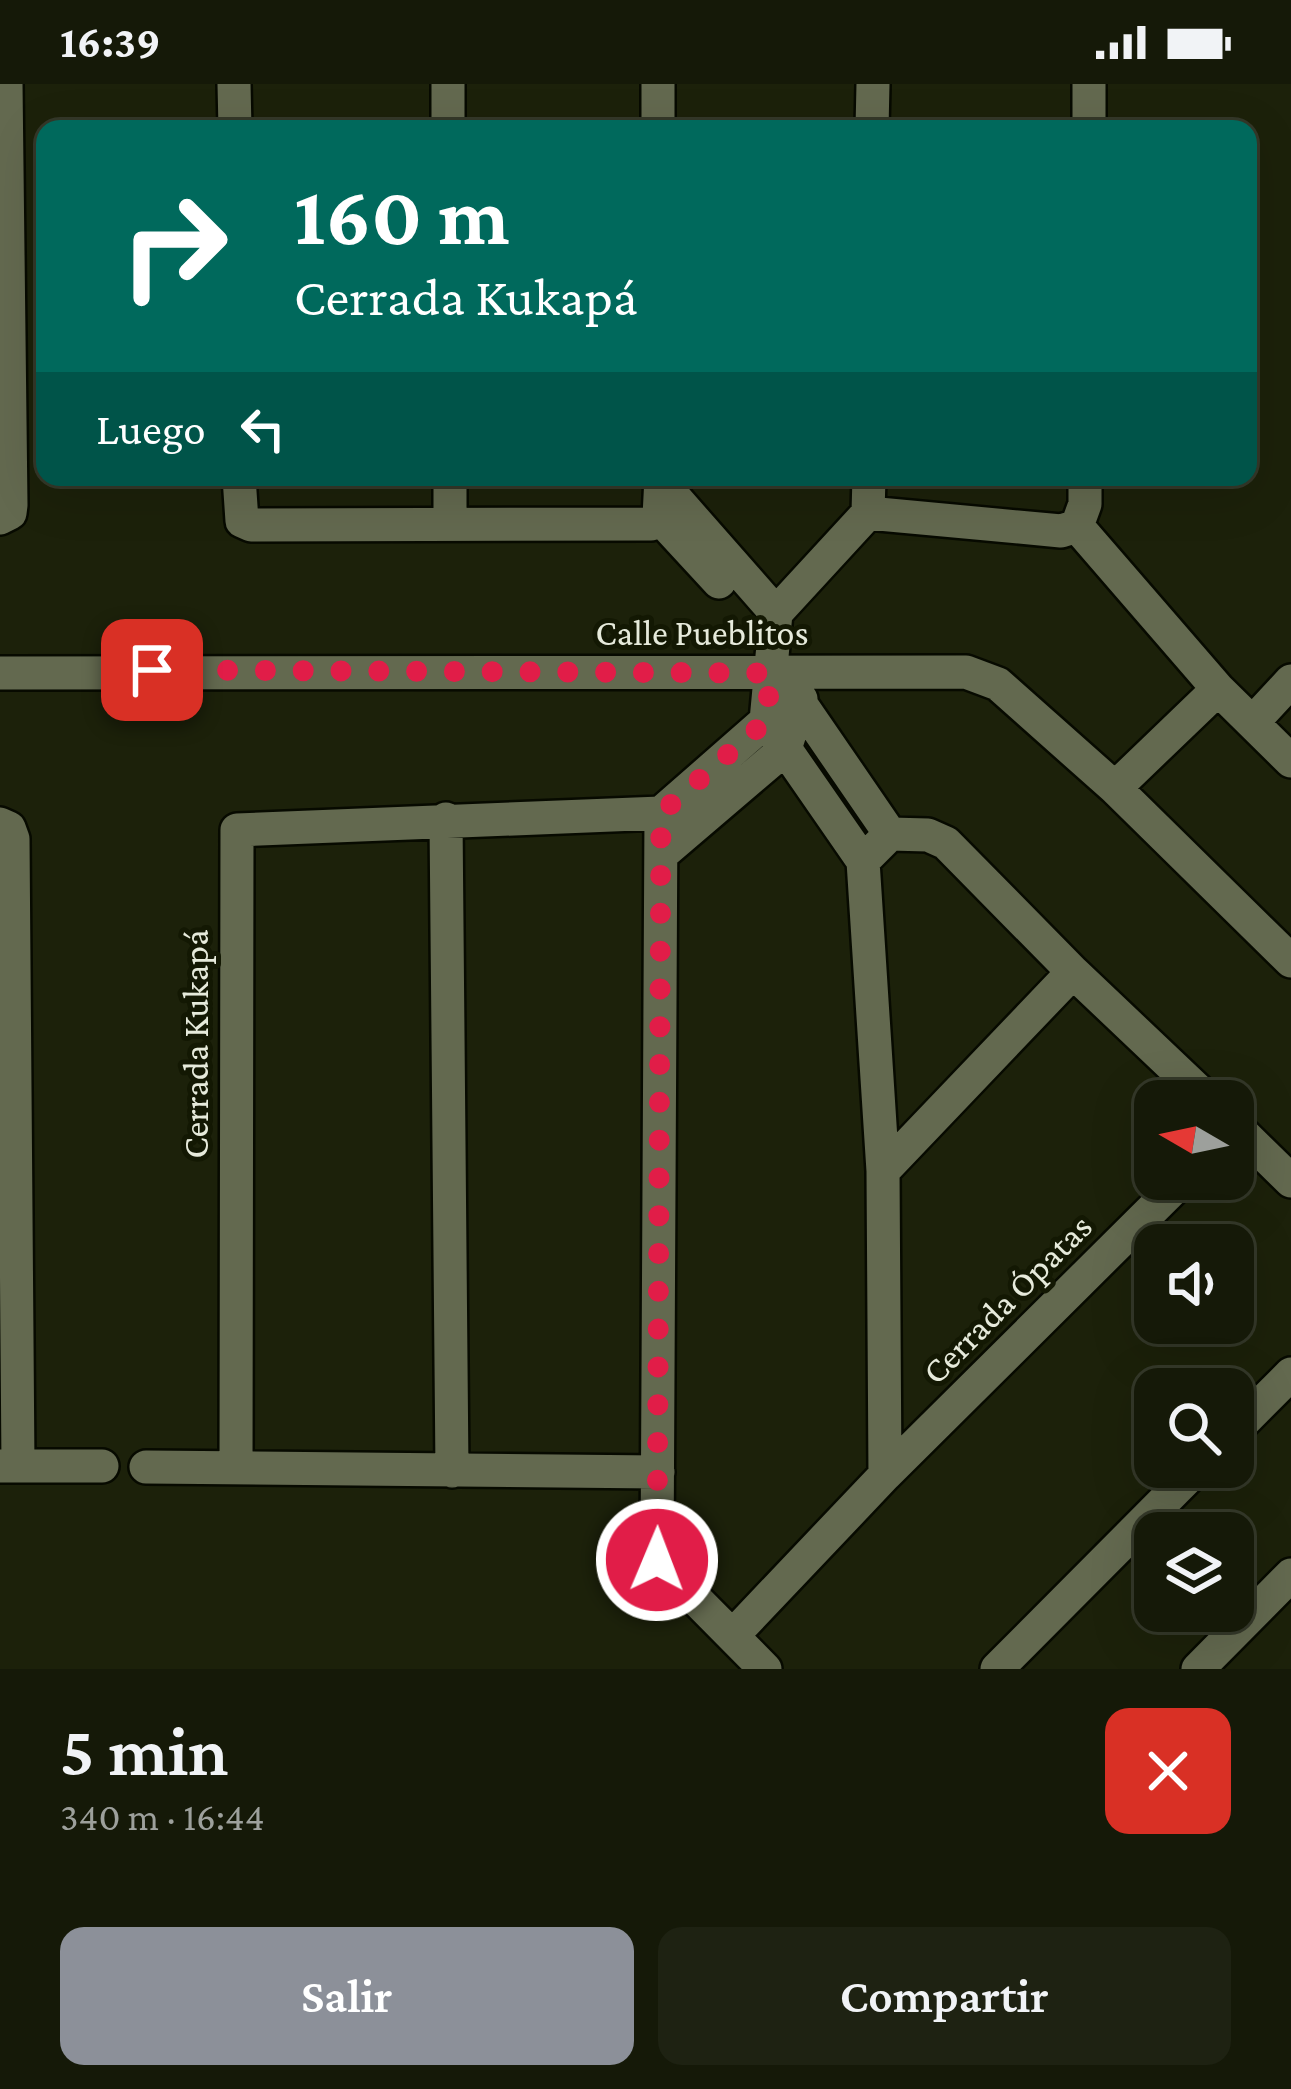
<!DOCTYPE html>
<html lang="es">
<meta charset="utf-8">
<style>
:root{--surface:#151908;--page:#1e2212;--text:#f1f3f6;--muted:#9da09c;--line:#343829;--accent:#8c9099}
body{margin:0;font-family:"Crimson Pro",serif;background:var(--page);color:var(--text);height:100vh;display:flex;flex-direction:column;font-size:45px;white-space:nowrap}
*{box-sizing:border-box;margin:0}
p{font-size:39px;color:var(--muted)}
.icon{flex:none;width:66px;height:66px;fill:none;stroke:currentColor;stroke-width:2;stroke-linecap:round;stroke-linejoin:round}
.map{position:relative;height:1585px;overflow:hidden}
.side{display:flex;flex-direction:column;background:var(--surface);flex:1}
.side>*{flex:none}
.top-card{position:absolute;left:36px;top:36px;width:1221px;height:366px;border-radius:24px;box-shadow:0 12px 48px #0002,0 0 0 3px var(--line);background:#00695c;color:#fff;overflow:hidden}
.needle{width:78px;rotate:279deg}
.fabs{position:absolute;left:1134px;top:996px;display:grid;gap:24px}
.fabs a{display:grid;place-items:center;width:120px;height:120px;border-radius:24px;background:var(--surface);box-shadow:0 12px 48px #0002,0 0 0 3px var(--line);font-size:60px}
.pin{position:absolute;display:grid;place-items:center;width:102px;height:102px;color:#fff;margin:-51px;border-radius:24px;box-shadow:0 6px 18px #0006}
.me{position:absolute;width:132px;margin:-66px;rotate:1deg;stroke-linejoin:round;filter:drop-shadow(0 0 9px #0008)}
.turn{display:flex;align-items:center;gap:42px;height:252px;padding:0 60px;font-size:54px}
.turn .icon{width:156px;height:156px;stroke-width:2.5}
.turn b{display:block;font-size:84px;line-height:102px}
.then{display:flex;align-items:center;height:114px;padding:0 60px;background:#0003;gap:24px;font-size:45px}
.round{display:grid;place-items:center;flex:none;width:126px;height:126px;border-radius:24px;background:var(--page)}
.overview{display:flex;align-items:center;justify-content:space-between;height:204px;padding:0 60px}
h1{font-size:72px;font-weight:600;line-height:90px}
.cta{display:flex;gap:24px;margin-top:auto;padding:24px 60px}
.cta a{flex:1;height:138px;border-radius:24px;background:var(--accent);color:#fff;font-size:48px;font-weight:600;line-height:138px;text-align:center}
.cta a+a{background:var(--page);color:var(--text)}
.status{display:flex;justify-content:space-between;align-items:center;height:84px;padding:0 60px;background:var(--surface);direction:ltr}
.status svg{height:33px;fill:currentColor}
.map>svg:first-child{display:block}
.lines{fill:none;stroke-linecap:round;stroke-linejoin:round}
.minor-casing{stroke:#070a00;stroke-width:38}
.tertiary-casing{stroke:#070a00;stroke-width:38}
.minor{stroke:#63694f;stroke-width:33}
.tertiary{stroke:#63694f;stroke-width:33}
.route{stroke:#e11d48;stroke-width:21;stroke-dasharray:0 37.8}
.labels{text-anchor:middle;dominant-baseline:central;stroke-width:10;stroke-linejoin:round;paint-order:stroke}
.street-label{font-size:36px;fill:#e6eadb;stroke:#131803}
</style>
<div class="status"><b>16:39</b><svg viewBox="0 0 49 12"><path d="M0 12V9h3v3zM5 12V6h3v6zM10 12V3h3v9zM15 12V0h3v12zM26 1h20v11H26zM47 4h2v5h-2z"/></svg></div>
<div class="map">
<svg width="1291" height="1585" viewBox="0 0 1291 1585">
<rect width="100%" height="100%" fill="#1c210a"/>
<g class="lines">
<defs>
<path id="minor" d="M234,0L235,45
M448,0V45
M658,0V45
M872,45L873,0
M1089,45V0
M239,393L242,437L251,441L651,440L659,433L661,393
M450,393V438
M661,398L776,529
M868,429L1061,447L1077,442
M659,433L719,498
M0,434L10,429L11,421L6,0
M1077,442L1218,605L1291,677
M1077,442L1085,420V393
M776,529L766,637L863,777
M776,529L868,429L869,393
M0,589L966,588L998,600L1115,704L1291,877
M794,610L890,750
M1253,638L1291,597
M1115,704L1218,605
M661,729L657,1476L765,1585
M446,735L452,1387
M0,740L9,744L13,755L18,1382
M662,770L785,665L801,615
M1233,1040L1291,1097
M883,1087L1073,888
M1233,1348L1291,1290
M0,1382H102
M146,1383L658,1388
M236,1384L237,746L661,729L766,637
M885,1391L883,1087L863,777L890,750L928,751L946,759L1073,888L1209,1017
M736,1555L737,1547L885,1391L1183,1095
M997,1585L1198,1383"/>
<path id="tertiary" d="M1198,1585L1291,1491"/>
</defs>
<use href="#minor" class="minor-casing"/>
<use href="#tertiary" class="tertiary-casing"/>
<use href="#minor" class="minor"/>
<use href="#tertiary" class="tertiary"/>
</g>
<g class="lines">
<path class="route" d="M152,586L771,589L766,637L661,729L657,1476"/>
</g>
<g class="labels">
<g class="street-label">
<text x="702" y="549">Calle Pueblitos</text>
<text transform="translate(196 960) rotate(-90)">Cerrada Kukapá</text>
<text transform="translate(1007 1215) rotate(-45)">Cerrada Ópatas</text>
</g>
</g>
</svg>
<div class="fabs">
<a><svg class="needle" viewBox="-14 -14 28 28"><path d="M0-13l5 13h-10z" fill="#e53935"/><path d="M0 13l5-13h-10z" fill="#9da09c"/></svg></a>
<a><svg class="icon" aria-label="sound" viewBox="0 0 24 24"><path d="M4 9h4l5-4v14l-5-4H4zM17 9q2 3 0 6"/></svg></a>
<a><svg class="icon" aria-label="search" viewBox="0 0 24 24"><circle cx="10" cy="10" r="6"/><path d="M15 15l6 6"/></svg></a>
<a><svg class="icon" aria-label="layers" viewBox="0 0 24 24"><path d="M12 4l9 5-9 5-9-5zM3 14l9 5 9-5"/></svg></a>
</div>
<div class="pin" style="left:152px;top:586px;background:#d93025"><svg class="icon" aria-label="arrive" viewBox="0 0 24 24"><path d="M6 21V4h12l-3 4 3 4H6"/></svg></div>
<svg class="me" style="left:657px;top:1476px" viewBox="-20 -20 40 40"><circle r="17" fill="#e11d48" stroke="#fff" stroke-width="3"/><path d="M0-11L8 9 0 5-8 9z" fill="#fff"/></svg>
<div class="top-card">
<div class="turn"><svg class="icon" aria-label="right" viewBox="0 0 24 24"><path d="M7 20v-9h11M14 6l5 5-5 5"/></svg><div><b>160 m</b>Cerrada Kukapá</div></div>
<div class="then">Luego<svg class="icon" aria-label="left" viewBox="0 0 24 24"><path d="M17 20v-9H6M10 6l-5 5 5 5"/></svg></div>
</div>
</div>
<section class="side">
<div class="overview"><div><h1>5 min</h1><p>340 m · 16:44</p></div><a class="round" style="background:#d93025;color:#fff"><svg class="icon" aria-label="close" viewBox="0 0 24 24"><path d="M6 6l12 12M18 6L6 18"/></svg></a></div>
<div class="cta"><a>Salir</a><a>Compartir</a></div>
</section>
